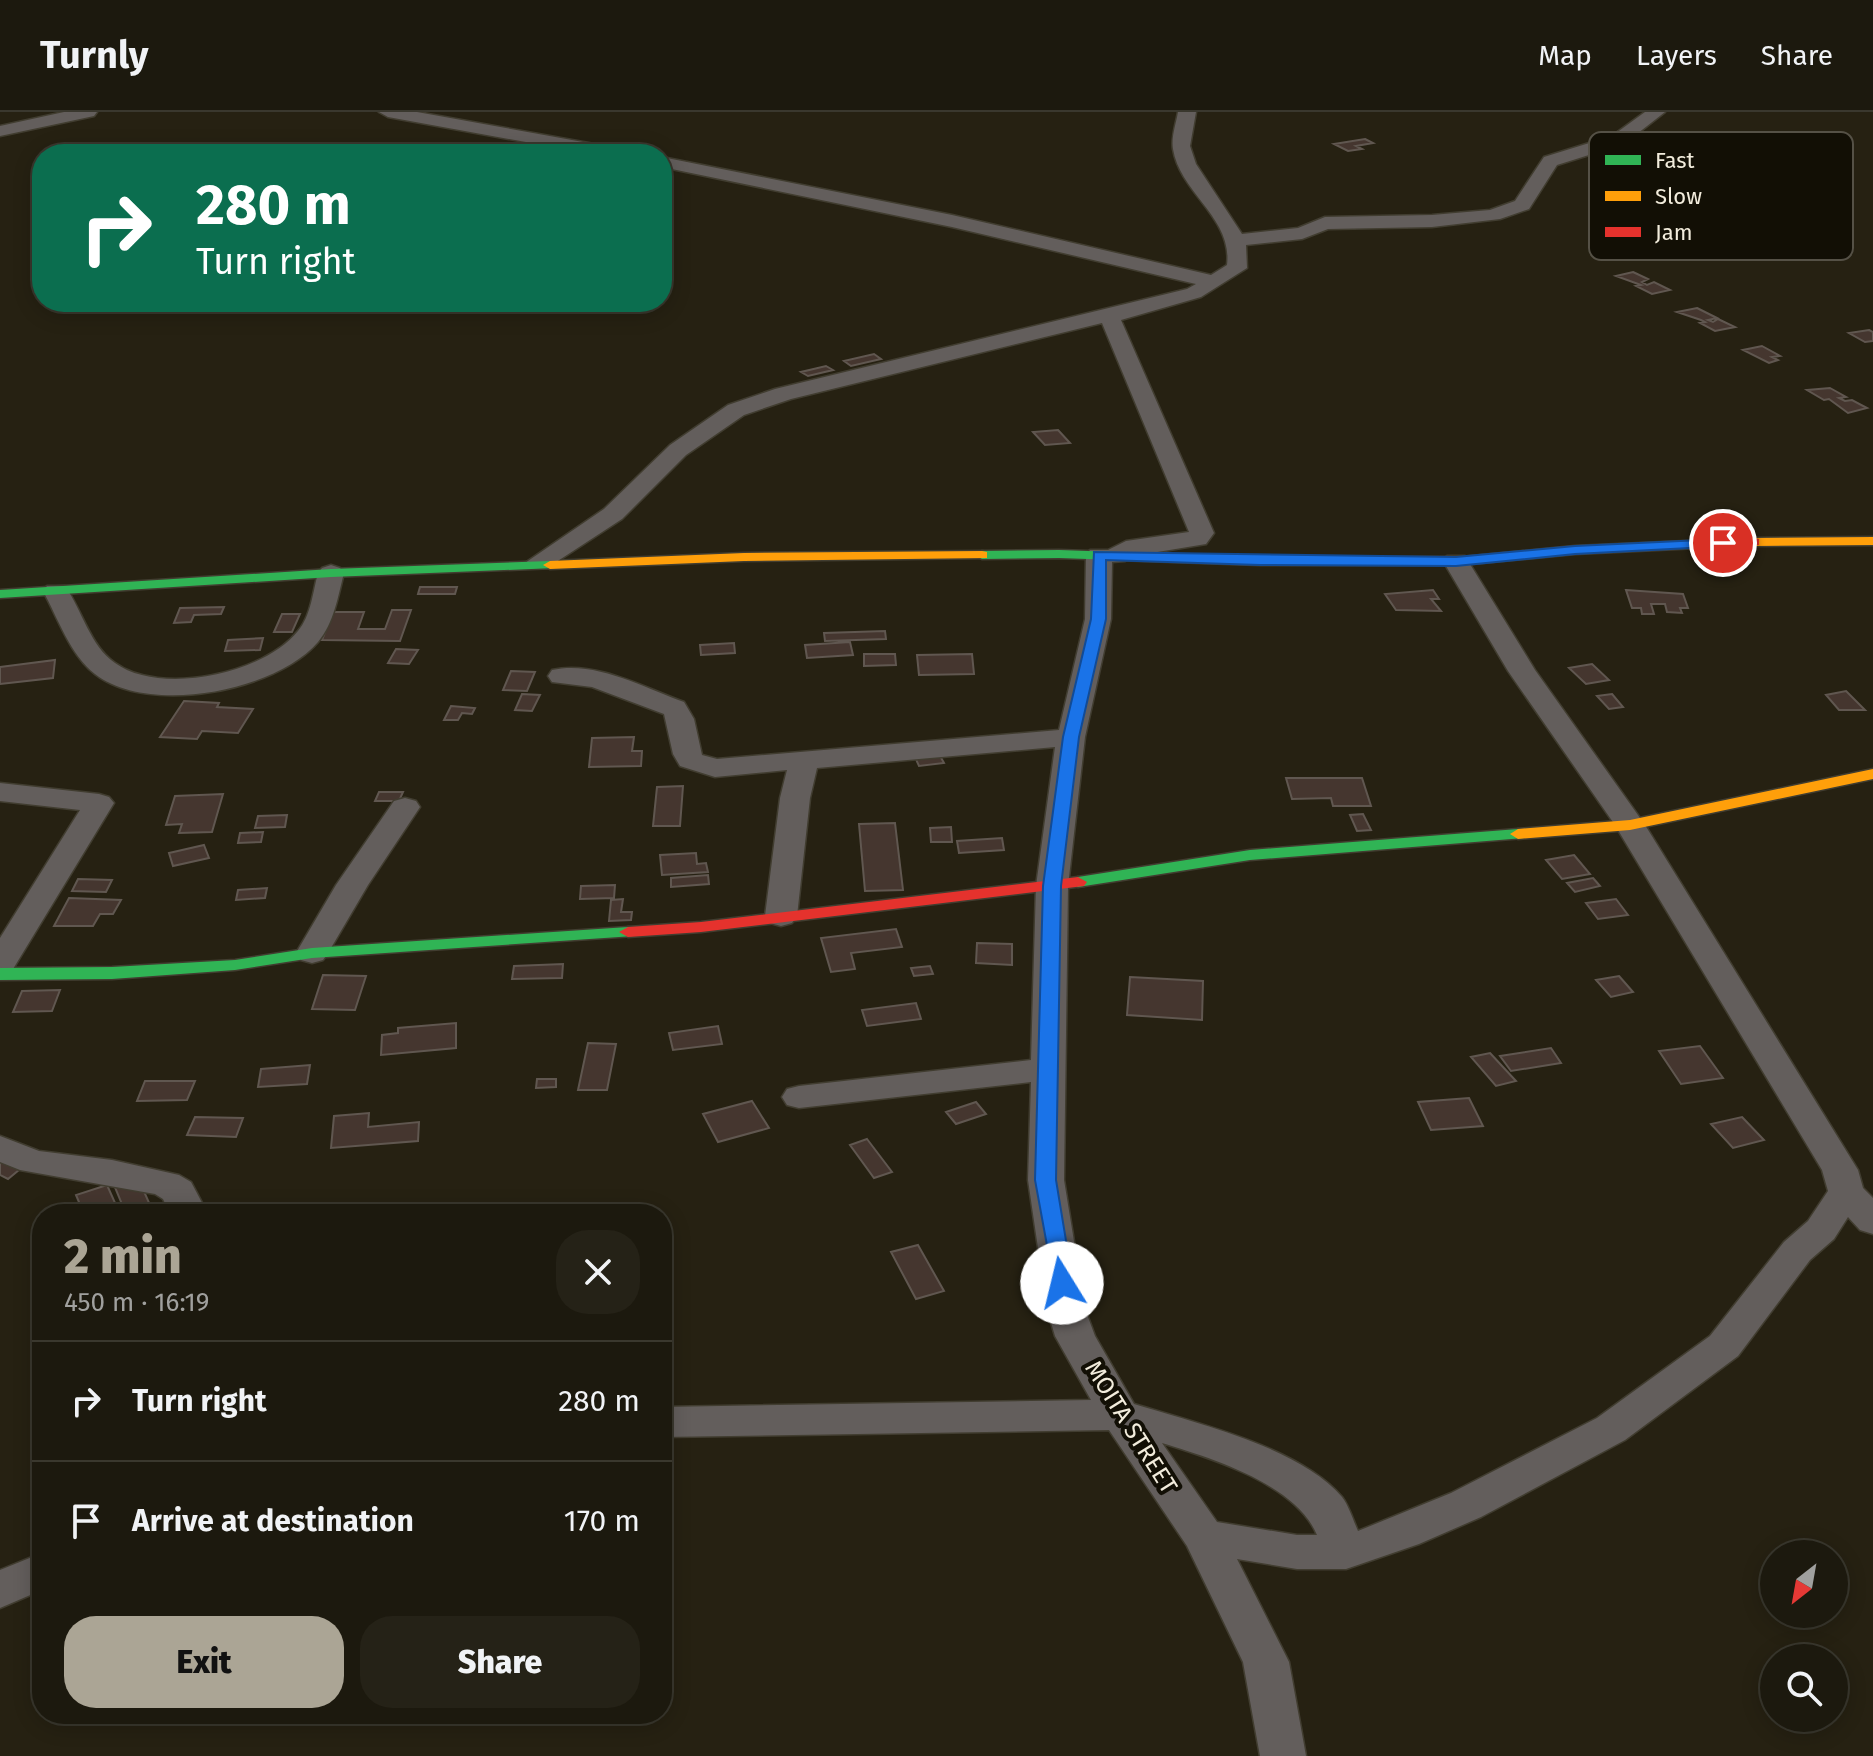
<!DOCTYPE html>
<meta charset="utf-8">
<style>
:root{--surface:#1c190e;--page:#252217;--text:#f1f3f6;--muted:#a0a09e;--line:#3a382e;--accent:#aba595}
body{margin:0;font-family:"Fira Sans",sans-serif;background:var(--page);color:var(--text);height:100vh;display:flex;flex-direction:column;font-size:30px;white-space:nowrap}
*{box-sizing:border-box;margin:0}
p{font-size:26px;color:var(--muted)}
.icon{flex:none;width:44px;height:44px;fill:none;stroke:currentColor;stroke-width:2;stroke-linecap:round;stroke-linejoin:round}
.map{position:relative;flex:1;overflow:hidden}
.sheet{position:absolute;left:32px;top:1092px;width:640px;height:520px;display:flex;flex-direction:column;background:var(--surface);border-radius:32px;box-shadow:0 4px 20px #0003,0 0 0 2px var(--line)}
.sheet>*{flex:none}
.guide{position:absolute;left:32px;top:32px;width:640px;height:168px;border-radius:32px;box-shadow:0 4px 20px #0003,0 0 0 2px var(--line);background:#0b6e4f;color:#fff;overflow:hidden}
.needle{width:52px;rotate:211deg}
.tools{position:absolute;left:1760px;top:1428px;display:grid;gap:16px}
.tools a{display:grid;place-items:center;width:88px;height:88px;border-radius:50%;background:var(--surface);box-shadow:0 4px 20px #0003,0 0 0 2px var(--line);font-size:40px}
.pin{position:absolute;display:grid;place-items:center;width:68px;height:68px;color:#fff;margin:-34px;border:4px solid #fff;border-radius:50%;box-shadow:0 2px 8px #0007}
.me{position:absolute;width:88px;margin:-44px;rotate:351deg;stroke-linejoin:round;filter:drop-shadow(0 0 6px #0008)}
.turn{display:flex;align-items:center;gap:28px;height:168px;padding:0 32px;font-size:36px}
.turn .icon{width:104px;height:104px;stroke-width:2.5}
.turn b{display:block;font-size:56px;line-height:68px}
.round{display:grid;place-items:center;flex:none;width:84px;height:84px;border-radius:32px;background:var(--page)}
.headline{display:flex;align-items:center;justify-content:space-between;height:136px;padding:0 32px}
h1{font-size:48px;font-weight:800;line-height:60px;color:var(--accent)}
.primary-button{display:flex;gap:16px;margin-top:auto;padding:16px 32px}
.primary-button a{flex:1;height:92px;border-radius:32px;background:var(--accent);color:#111;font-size:32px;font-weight:800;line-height:92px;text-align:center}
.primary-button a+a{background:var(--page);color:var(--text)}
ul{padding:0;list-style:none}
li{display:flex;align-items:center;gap:24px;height:120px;padding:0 32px;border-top:2px solid var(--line)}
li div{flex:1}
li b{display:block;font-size:30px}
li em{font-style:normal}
header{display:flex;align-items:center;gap:48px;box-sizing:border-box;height:112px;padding:0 40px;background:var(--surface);border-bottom:2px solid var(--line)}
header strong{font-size:38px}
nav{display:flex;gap:44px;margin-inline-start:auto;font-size:28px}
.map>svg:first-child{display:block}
.building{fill:#45362f;stroke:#605750;stroke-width:2}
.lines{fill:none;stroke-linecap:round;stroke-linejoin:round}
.street-casing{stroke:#413d30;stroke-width:3}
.fast-casing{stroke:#413d30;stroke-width:3}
.slow-casing{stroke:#413d30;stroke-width:3}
.jam-casing{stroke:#413d30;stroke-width:3}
.street{fill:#635e5c;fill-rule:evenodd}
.fast{fill:#30b455;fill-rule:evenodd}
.slow{fill:#ff9f0a;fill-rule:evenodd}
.jam{fill:#e5322d;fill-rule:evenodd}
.route{fill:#1a73e8;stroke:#114b97;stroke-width:2}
.labels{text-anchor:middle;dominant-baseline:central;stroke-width:8;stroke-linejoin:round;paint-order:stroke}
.street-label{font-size:24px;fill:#f2ecdc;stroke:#120f05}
.key{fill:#120f05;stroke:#555146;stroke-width:2}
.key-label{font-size:22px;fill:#f2ecdc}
</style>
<header>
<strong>Turnly</strong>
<nav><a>Map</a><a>Layers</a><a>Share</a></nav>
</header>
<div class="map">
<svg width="1873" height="1644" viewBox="0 0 1873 1644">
<rect width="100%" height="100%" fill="#262112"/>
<path class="building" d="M1365,27L1373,31L1356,34L1362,37L1348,39L1334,32Z
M1633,160L1648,167L1642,170L1647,173L1654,170L1670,178L1652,182L1636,174L1641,173L1616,164Z
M1697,196L1717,206L1708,208L1713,210L1718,207L1735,215L1715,219L1700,211L1705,210L1701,208L1677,200Z
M1869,218L1873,220V229L1865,230L1849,221Z
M1762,234L1780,244L1772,245L1778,248L1769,251L1743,238Z
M874,242L881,247L851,254L844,249Z
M826,254L833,258L808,264L801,260Z
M1830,276L1846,285L1839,286L1845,289L1852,288L1867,296L1848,301L1829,287L1824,288L1807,278Z
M1058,318L1070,331L1045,333L1033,320Z
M420,475H457L455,482H418Z
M1433,478L1439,487H1431L1441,499L1396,498L1385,482Z
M1626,478L1683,482L1688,496H1680L1682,501L1667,500L1665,492H1651L1654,502H1642L1641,496H1632Z
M224,495L221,502L194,503L191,510L174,511L180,496Z
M392,498H411L400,529L322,528L333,500H364L358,517H385Z
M282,502H300L292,520H274Z
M885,519L886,527L825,529L824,521Z
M263,526L260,538L225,539L228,528Z
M850,530L853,543L807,546L805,533Z
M734,531L735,541L701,543L700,533Z
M396,537L418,538L409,552L388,551Z
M864,542H895L896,553L864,554Z
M972,542L974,562L919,563L917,543Z
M55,548L53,566L0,572V555Z
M1592,552L1609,568L1586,572L1569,556Z
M511,559L535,560L527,579L503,578Z
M1846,579L1865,598H1839L1826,583Z
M522,582L540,583L532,599L515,598Z
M1612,582L1623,595L1609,597L1597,584Z
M184,589L219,591L217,595L253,597L238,621L202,619L197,627L160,625Z
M451,594L475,596L472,602L462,601L458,608H444Z
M634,625L632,639H642L641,654L589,655L592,626Z
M939,642L944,651L919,654L915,645Z
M1286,666H1362L1371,694H1333L1331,686L1292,687Z
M683,674L680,714H653L657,675Z
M379,680H403L399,689H375Z
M223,682L212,720L179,721L182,712L166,713L175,684Z
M1363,702L1371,718L1357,719L1350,703Z
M287,703L285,715L255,716L258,704Z
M895,711L903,778L865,779L859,712Z
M951,715L952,730H931L930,716Z
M263,720L261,730L238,731L240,721Z
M1002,726L1004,738L959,741L957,729Z
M204,733L209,746L173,754L169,741Z
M696,741L697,752L706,751L708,760L662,763L660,743Z
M1574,743L1590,762L1562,767L1546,748Z
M708,763L709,772L671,775V766Z
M1593,766L1600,774L1575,780L1567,771Z
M78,767L112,768L106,780L72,779Z
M615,773L614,786L580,787L581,774Z
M267,776L265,786L236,788L238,778Z
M69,786L121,788L113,802H100L93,814H54Z
M623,787L621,800H632L631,808L609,809L611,788Z
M1616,787L1628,803L1598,807L1586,791Z
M896,817L902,835L851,841L855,857L831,860L821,826Z
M977,831L1012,832V853L976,851Z
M563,852L562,866L512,867L514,854Z
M930,854L933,862L914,864L911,856Z
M323,863L366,864L355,898L312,897Z
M1619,864L1633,880L1611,885L1596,868Z
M1130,865L1203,869L1202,908L1127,903Z
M60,878L52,899L13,900L22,879Z
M916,891L921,907L867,914L862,898Z
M456,911V936L381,943L382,923L398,921V916Z
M718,914L722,932L673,938L669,921Z
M588,931L616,932L607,978H578Z
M1700,934L1723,966L1681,972L1659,939Z
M1551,936L1561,951L1511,959L1500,944Z
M1490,941L1516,969L1496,974L1471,945Z
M310,953L307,972L258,975L261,957Z
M537,967H556V975L536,976Z
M145,969H195L187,988L137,989Z
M1469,986L1483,1014L1431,1018L1418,990Z
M752,989L769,1016L718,1030L703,1002Z
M976,990L986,1002L956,1012L946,1000Z
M369,1001L368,1015L419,1010L418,1029L331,1036L334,1004Z
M195,1005L243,1006L236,1025L187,1023Z
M1742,1005L1764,1028L1733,1036L1711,1012Z
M867,1027L892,1060L874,1066L850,1033Z
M0,1042L25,1053L8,1067L0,1063Z
M138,1066L154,1102H126L114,1073Z
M107,1073L120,1102H84L76,1083Z
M411,1091L409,1102H358L360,1093Z
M918,1133L944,1179L916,1187L891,1140Z"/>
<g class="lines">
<defs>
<path id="street" d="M64,0H97L94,4L0,24V14Z
M379,0H417L622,37L631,42H592L388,5Z
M1178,0H1196L1190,34L1196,52L1242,122L1298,116L1325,105L1432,103L1490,98L1515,89L1544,45L1612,24L1645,0H1665L1624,32L1557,53L1529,97L1500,107L1432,115L1328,117L1302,127L1246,133L1247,156L1201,185L1121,208L1214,421L1206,432L1133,444L1125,449L1112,450L1111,507L1085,625L1068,774L1064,1068L1085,1197L1095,1224L1134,1292C1196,1311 1299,1335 1342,1385C1349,1394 1353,1408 1358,1419L1451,1381L1597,1306L1710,1224L1784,1130L1808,1109L1828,1079L1822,1058L1615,713L1508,559L1443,449L1447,444H1465L1535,558L1645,713L1858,1058L1863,1076L1873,1086V1122L1860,1118L1848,1105L1834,1127L1810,1148L1738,1244L1625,1328L1481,1405L1419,1432L1346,1457H1297L1237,1447L1289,1550L1306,1644H1260L1243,1550L1187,1434L1109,1318L662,1325V1295L1091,1288L1055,1224L1047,1197L1028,1068L1031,970L799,996L787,993L782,985L787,977L799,974L1031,948L1036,774L1055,635L817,656L810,686L797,804L792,811L781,814L770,811L765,804L780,686L787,658L715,665L680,654L673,642L664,602L592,575L552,570L548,564L552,558C595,548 645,576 684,590L694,607L702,643L717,647L1059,618L1085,507L1086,443L1090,438H1108L1126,429L1189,420L1102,211L791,287L744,303L686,343L622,407L547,456H529L525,451L604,397L670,333L728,293L775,277L1187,177L1196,172L952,115L662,55V45L952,103L1211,163L1227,153C1233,106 1180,81 1173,37C1171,25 1176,12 1178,0ZM1162,1331C1211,1346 1296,1372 1317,1423H1297L1217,1410Z
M331,453L340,456L344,461C338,484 334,511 318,530C276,579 149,604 95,562C70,543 58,506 43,479L47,474H65C82,498 90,534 115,551C160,584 264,562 298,519C311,504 313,479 318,461L322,456Z
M0,671L99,682L109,685L114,691L16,852L12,859L0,862V826L80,698L0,689Z
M405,686L416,689L420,695L368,773L328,841L323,848L312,851L301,848L296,841L336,773L394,689Z
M0,1024L39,1039L112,1048L179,1063L191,1070L208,1102H170L163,1087L155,1082L20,1058L0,1050Z
M42,1441V1478L0,1496V1458Z"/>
<path id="fast" d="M1059,438L1260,445H1461L1468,449L1461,453H1260L1059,446L982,447L975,443L982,439Z
M550,449L555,450V456L331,465L0,486V478L331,457Z
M1518,717L1526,722L1524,726L1250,748L1078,775L1069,770L1078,765L1250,738Z
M628,815L634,816L637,820L634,824L312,846L235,858L112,867L0,868V856L112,855L235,848L312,836Z"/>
<path id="slow" d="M1873,425V433L1754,434L1747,430L1754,426Z
M982,439L987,440V446L744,449L550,457L543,453L550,449L744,441Z
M1873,657V667L1630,718L1518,727L1510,722L1518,717L1630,708Z"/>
<path id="jam" d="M1754,426L1759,427V433L1575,442L1461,453L1454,449L1461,445L1575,434Z
M1078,765L1087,770L1084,774L701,820L628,825L619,820L628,815L701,810Z"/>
</defs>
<use href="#street" class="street-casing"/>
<use href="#fast" class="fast-casing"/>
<use href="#slow" class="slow-casing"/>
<use href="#jam" class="jam-casing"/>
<use href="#street" class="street"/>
<use href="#fast" class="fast"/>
<use href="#slow" class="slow"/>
<use href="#jam" class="jam"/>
</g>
<path class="route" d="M1723,427L1728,428V434L1575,442L1456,454L1260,453L1106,448V507L1079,625L1061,774L1056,1068L1073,1171L1070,1177H1055L1035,1068L1043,774L1063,625L1091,507L1094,440L1456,445L1575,434Z"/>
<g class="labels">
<g class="street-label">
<text transform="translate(1131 1315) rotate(58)">MOITA STREET</text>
</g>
</g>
<rect x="1589" y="20" width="264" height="128" rx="12" class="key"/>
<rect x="1605" y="43" width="36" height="10" fill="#30b455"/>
<rect x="1605" y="79" width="36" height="10" fill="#ff9f0a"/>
<rect x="1605" y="115" width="36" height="10" fill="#e5322d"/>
<g class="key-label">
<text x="1655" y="56">Fast</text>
<text x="1655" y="92">Slow</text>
<text x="1655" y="128">Jam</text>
</g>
</svg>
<div class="tools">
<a><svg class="needle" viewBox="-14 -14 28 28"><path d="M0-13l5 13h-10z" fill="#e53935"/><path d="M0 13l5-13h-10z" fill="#a0a09e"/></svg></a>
<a><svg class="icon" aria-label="search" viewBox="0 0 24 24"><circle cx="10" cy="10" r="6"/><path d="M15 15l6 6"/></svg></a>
</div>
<div class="pin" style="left:1723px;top:431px;background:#d93025"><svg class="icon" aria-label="arrive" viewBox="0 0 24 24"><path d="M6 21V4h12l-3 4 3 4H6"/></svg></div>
<svg class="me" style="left:1062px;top:1171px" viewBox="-20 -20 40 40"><circle r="19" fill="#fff"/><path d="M0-13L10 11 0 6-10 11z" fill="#1a73e8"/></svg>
<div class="guide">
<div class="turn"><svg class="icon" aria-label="right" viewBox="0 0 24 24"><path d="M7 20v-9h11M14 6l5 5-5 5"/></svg><div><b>280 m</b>Turn right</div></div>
</div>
<section class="sheet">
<div class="headline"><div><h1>2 min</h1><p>450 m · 16:19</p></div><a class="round"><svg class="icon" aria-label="close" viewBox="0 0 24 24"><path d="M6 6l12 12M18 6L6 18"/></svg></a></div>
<ul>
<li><svg class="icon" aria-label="right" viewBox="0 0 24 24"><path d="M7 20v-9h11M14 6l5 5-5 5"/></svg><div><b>Turn right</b></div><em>280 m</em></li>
<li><svg class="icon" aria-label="arrive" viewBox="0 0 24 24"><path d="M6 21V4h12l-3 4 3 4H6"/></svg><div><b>Arrive at destination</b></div><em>170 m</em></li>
</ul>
<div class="primary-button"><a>Exit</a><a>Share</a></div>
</section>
</div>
